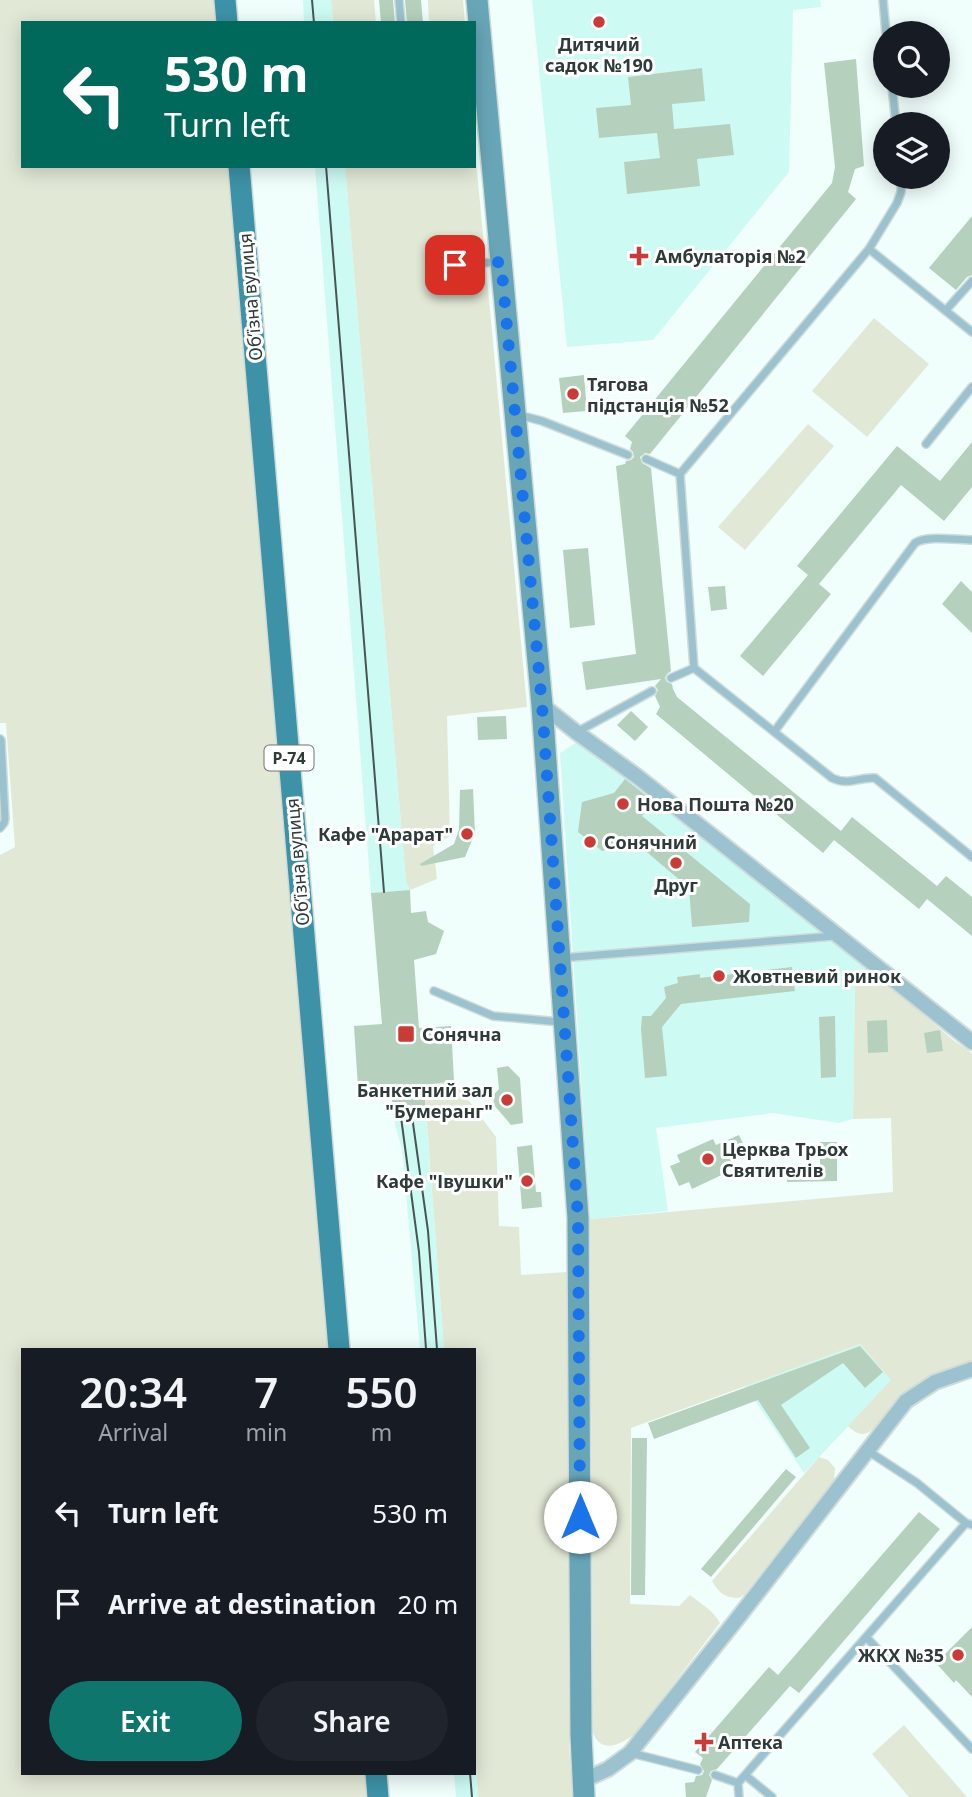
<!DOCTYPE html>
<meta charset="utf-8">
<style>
:root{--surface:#171b24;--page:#20242c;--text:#f1f3f6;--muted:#9ea1a6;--accent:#0f766e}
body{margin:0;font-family:"Noto Sans",sans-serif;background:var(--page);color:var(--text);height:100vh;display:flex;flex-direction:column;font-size:26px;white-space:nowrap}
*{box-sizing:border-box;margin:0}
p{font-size:23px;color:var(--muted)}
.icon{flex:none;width:38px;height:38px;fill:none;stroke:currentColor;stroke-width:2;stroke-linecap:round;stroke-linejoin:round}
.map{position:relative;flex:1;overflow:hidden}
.details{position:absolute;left:21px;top:1348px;width:455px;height:427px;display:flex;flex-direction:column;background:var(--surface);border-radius:0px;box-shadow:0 4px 18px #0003}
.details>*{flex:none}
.top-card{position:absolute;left:21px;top:21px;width:455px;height:147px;border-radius:0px;box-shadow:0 4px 18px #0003;background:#00695c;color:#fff;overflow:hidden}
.buttons{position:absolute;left:873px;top:21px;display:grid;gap:14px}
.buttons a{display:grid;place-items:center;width:77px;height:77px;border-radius:50%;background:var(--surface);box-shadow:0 4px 18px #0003;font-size:35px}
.pin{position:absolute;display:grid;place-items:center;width:60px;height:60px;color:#fff;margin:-30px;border-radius:14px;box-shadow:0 4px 10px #0006}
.me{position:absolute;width:77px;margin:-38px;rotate:0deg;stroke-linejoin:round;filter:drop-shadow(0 0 5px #0008)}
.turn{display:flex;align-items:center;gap:24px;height:147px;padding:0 28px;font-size:32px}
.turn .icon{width:91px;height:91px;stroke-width:2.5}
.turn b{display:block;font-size:49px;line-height:60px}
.eta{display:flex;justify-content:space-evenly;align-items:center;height:119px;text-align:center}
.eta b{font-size:42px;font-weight:600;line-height:49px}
.primary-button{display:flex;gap:14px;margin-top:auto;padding:14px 28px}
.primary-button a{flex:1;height:80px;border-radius:42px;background:var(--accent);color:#fff;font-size:28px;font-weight:600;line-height:80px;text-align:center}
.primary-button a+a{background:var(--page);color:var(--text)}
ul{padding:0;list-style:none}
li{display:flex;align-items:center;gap:21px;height:91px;padding:0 28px}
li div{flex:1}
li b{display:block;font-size:26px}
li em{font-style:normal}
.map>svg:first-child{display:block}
.built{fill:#cefaf4}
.green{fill:#e2e8d6}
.building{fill:#b5d1bd}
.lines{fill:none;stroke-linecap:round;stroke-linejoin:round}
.lane-casing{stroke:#cddbd9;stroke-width:10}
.street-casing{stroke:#cddbd9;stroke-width:18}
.secondary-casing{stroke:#cddbd9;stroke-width:24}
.primary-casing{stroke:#cddbd9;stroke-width:24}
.lane{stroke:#9bc2ce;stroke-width:7}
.street{stroke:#9bc2ce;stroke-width:14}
.secondary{stroke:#68a6b7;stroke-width:21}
.primary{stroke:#3e92a7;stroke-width:21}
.tram{stroke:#485553;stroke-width:2}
.route{stroke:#1a73e8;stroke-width:12;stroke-dasharray:0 21.6}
.poi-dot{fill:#c93b36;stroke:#fff;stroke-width:2.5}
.labels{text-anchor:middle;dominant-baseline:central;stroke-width:6;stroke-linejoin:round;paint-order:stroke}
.shield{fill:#fff;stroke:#6d7674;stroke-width:2}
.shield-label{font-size:16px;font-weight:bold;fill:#2e3b39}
.poi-label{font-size:18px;font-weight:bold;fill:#2e3b39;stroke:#fff;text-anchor:start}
.street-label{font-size:18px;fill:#2e3b39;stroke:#fff}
</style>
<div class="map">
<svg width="972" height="1797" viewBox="0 0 972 1797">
<rect width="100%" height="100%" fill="#f0fefc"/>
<path class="built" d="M303,0H331L333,23H304Z
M532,0H820L821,7L793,10L789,172L653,340L567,347Z
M315,166H345L406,882L410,890L371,893Z
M580,740L870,969L855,983L853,1119L839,1123L773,1113L656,1128L668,1211L590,1219L560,753Z
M426,1115L444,1349H420L402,1149L393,1117Z
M860,1344L892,1380L804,1473L745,1386Z
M474,1743L478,1797H456L454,1773H474Z"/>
<path class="green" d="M0,0H225L227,23H23V166H239L339,1349H23V1773H376L378,1797H0V855L15,847L6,723H0Z
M331,0H374L376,23H333Z
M428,0H463L465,23H429Z
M474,139L527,707L447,716L450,836L433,846L437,879L410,890L406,882L345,166H474Z
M874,318L929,364L867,437L812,391Z
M808,424L834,446L745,550L718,527Z
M870,969L953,1040L972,1053V1362C947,1367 918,1378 900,1397C891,1406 878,1429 867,1433C860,1436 853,1431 848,1426L891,1380L860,1344L631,1428L630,1604L679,1606L690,1595C701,1604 713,1610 720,1623L635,1734C621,1744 602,1755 593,1733L590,1219L893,1192L891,1118L853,1119L855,983Z
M454,1081L496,1137L499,1226L519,1227L521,1275L567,1272L569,1747L573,1797H478L474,1743V1349H444L424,1085Z
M819,1457L828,1460L835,1468L834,1480L744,1595L739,1598C725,1598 719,1593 712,1581Z
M904,1725L967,1797H909L872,1754Z"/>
<path class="building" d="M379,0H393L395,23H381Z
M405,0H421L423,23H407Z
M856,59L864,166L855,169L848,192L856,199L650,454L645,453L640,457L642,463L651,468L671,671L667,674L665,678L667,682L672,684L673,689L677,697L841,831L852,817L937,886L946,876L972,897V936L927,899L919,909L834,840L823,853L656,714L660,707L655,696L658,690L655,686L661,679L586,690L582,662L636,654L616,466L625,464L626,461L631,460L634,457L633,452L630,449L632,442L625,436L832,183L835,167L824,63Z
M702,68L705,101L672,104L674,129L730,124L734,155L697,159L700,186L627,194L624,162L660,158L657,133L599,138L596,108L631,105L628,77Z
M972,216V275L967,277L956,290L929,268Z
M584,375L587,411L563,413L559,378Z
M972,442V487L944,521L901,485L819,584L831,594L763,676L740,656L808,575L797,566L897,446L940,481Z
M588,548L595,625L570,628L563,550Z
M961,581L972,592V633L942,604Z
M725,586L727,609L711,611L708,587Z
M631,711L648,727L635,741L617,725Z
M506,716L507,739L478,740L477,717Z
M625,779L654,802L642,816L750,904L749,922L692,927L689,888L635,842L602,851L578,832L582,802L614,793Z
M473,789L475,833L465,857L421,866L420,864L454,844L459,829L460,790Z
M410,890L411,913L426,911L428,922L444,931L436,954L414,960L419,1028L451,1026L454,1081L424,1085L426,1115L393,1117L391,1086L358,1088L354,1026L382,1024L371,893Z
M792,967L795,991L681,1004L662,1027L667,1076L645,1078L641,1029L642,1016H651L666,998L664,987L678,983L677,977L700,974V978Z
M835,1016L836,1077L821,1078L819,1017Z
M887,1020L888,1052L868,1053L867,1021Z
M940,1030L943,1051L927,1053L924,1033Z
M508,1066L520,1078L523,1123L511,1125L494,1105L493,1095L499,1089L497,1068Z
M739,1135L748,1154L725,1165L728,1172L692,1189L689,1182L679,1186L670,1166L680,1162L677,1155L713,1139L716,1145Z
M820,1142H837V1181L787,1182L786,1165L820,1164Z
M532,1145L536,1192H541L542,1207L522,1209L517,1147Z
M860,1346L883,1372L865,1388L843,1363L781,1405L810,1448L796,1458L758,1400L654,1439L648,1423Z
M632,1438H647L645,1595H631Z
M786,1469L796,1477L711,1577L701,1569Z
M919,1512L940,1529L799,1693L790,1686L717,1769L711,1771L709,1775L712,1780L706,1797H686L685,1783L694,1782L696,1776L702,1775L704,1771L700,1764L703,1758L695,1752L769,1667L778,1675Z
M972,1627V1697L956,1680L954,1683L936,1663Z"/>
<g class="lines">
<defs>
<path id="lane" d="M399,0L401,23
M883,0L886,33
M892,86L896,124
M902,177L901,192L897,203L869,249L680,474L694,668L832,778C850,786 856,777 875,778L972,857
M869,249L972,332
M455,265L497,262
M946,310L972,281
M519,415L542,421L628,455
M926,444L972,387
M646,459L680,474
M671,678L694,668
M577,732L652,691
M774,732L915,543C927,535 957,540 972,540
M0,739L1,740L5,819L4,823L0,828
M561,958L835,936
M434,991L493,1016L560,1022
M868,1451L917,1483L966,1523L972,1525
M866,1637L972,1749
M631,1753L698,1770
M715,1775L738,1783L966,1523
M745,1775L772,1797
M738,1783L739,1797"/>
<path id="street" d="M542,705L576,732L638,777L972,1042
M582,1781L608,1769L630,1753L737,1619L906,1401L935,1382L972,1369"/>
<path id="secondary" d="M477,0L542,705L578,1218L581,1735L584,1797"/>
<path id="primary" d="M225,0L227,23
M239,166L339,1349
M376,1773L378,1797"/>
</defs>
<use href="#lane" class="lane-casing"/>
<use href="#street" class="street-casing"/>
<use href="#secondary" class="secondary-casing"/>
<use href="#primary" class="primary-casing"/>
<use href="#lane" class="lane"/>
<use href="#street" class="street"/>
<use href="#secondary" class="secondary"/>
<use href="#primary" class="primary"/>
<path class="tram" d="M312,0L314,23
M326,166L384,892
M412,1116L428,1231L437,1349
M401,1117L419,1252L426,1349
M470,1773L472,1797"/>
</g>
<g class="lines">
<path class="route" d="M455,265L501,262L542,705L578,1218L580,1517"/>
</g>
<g class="poi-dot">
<circle cx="599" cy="22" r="7"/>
<path d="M635.5 245.5h7v7h7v7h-7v7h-7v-7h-7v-7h7z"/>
<circle cx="573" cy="394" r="7"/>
<circle cx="623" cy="804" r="7"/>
<circle cx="467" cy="834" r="7"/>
<circle cx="590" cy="842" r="7"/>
<circle cx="676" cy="863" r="7"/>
<circle cx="719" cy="976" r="7"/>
<rect x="397" y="1025" width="18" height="18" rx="3.5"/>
<circle cx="507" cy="1100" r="7"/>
<circle cx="708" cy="1159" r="7"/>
<circle cx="527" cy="1181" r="7"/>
<circle cx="958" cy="1655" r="7"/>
<path d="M700.5 1731.5h7v7h7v7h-7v7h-7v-7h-7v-7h7z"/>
</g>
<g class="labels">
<rect class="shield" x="264.5" y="745.5" width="49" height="25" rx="5"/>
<g class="shield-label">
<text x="289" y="758">Р-74</text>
</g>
<g class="poi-label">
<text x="599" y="44" text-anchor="middle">Дитячий<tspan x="599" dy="21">садок №190</tspan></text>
<text x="655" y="256">Амбулаторія №2</text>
<text x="587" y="384">Тягова<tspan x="587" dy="21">підстанція №52</tspan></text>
<text x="637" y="804">Нова Пошта №20</text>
<text x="453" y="834" text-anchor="end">Кафе "Арарат"</text>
<text x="604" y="842">Сонячний</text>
<text x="676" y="885" text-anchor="middle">Друг</text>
<text x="733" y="976">Жовтневий ринок</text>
<text x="422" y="1034">Сонячна</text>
<text x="493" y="1090" text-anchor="end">Банкетний зал<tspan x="493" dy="21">"Бумеранг"</tspan></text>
<text x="722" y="1149">Церква Трьох<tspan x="722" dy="21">Святителів</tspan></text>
<text x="513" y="1181" text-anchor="end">Кафе "Івушки"</text>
<text x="944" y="1655" text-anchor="end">ЖКХ №35</text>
<text x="718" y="1742">Аптека</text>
</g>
<g class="street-label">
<text transform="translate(250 297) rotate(-95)">Обʼїзна вулиця</text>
<text transform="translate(297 862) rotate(-95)">Обʼїзна вулиця</text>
</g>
</g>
</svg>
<div class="buttons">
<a><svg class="icon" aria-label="search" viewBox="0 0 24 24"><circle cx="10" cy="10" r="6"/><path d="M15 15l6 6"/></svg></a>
<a><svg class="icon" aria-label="layers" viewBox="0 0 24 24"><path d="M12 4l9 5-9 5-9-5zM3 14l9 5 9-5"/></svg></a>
</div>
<div class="pin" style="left:455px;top:265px;background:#d93025"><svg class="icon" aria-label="arrive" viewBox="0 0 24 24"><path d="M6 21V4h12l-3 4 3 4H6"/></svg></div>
<svg class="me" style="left:580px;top:1517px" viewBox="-20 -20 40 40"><circle r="19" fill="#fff"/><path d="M0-13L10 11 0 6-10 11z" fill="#1a73e8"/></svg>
<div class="top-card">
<div class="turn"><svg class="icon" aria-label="left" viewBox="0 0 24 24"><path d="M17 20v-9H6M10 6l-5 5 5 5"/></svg><div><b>530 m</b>Turn left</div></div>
</div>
<section class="details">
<div class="eta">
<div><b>20:34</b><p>Arrival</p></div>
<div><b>7</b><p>min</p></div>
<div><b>550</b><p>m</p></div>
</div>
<ul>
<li><svg class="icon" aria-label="left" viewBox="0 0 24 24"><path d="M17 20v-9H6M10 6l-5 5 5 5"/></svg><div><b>Turn left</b></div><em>530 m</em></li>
<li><svg class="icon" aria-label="arrive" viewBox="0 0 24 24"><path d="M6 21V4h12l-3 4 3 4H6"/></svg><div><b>Arrive at destination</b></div><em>20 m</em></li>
</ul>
<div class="primary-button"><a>Exit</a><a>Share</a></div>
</section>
</div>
